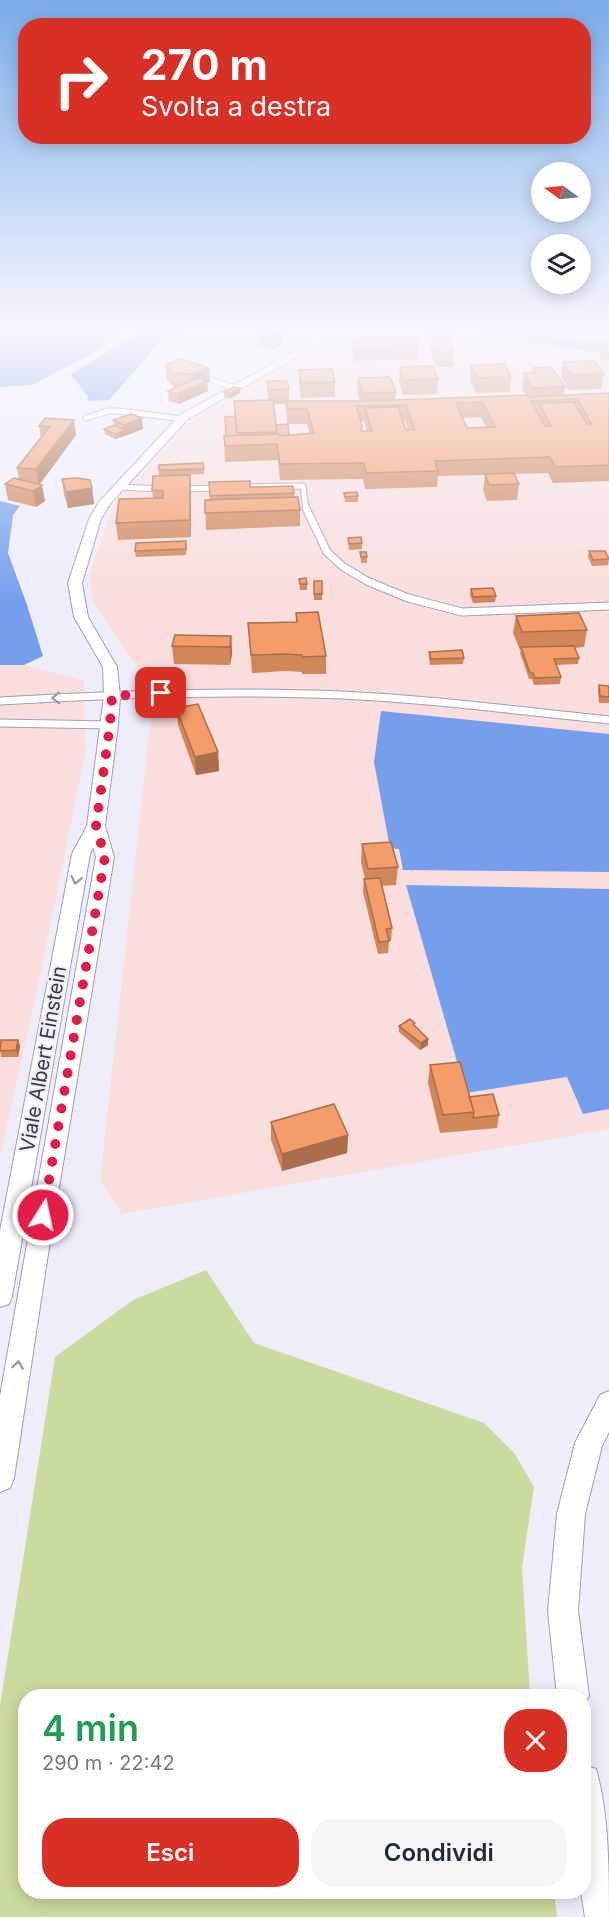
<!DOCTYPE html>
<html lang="it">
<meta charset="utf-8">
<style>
:root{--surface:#fff;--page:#f6f6f7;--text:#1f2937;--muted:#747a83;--accent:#d93025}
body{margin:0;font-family:Inter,sans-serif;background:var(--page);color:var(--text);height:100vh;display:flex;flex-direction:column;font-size:22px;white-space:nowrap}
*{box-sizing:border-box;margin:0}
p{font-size:20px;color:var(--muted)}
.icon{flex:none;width:33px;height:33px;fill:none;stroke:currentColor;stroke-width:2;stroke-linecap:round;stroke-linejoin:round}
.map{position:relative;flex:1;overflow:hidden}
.sheet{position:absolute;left:18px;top:1689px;width:573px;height:210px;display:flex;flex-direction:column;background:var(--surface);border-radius:24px;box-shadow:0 3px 15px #0003}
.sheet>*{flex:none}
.banner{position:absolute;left:18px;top:18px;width:573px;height:126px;border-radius:24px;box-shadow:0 3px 15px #0003;background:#d93025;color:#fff;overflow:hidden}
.needle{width:39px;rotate:285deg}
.buttons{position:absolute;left:531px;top:162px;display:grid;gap:12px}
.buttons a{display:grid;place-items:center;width:60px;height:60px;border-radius:50%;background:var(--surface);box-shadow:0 3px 15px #0003;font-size:30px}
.pin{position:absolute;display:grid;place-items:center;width:51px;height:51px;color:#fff;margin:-26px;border-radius:12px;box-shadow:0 3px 9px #0006}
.me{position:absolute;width:66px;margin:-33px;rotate:10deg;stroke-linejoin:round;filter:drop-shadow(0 0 4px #0008)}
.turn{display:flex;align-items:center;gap:21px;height:126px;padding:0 24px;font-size:27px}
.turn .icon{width:78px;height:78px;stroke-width:2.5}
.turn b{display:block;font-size:42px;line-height:51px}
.round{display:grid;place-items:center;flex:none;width:63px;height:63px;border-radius:24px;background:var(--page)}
.head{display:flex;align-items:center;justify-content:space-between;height:102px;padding:0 24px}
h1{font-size:36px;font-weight:600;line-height:45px;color:#1e9e55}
.cta{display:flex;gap:12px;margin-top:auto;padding:12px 24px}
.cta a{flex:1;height:69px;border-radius:24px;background:var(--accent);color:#fff;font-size:24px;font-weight:600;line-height:69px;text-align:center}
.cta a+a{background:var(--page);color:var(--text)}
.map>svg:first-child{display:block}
.industrial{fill:#f9dedd}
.green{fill:#cadb9e}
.water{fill:#759fed}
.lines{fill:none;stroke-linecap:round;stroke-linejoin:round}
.river{fill:#759fed;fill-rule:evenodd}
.service-far1-casing{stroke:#a39bbd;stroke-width:7}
.service-casing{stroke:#a39bbd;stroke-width:9}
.minor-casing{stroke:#a39bbd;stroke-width:2}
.service-far1{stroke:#fff;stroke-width:5}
.service{stroke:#fff;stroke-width:7}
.minor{fill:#fff;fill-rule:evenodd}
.wall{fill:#d2875b;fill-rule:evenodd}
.shaded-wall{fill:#ab6e4a}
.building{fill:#f49d6a;stroke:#ab6e4a;stroke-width:1.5;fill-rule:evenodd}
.oneway{stroke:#9c9ba2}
.route{stroke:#e11d48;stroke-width:10;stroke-dasharray:0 18}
.labels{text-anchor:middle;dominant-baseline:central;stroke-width:4.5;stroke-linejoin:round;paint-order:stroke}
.street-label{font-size:20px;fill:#3a3745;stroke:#f0edfb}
</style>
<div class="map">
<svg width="609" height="1917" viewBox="0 0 609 1917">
<rect width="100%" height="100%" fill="#f0edfb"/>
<path class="industrial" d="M346,332H609V1129L122,1214L100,1180L155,679L133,663L93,600L89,575L115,502L198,414L222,398Z
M0,665H24L84,681L85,754L39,982L0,1158Z"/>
<path class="green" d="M206,1270L254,1343L484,1423L515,1454L534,1487L522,1567L530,1696H26V1892H554L557,1917H0V1706L55,1357L133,1300Z"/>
<path class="water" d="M0,332H123L89,355L32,385L0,387Z
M140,332H184L186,334L168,337L160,342L109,400L87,401L88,397L71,374Z
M0,501L20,506L13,515L8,553L27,605L43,656L24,665H0Z
M381,711L609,734V872L403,870L399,849L390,848L374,762Z
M406,885L609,889V1109L583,1114L567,1077L466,1093Z"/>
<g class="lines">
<path class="river" d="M483,332H522L609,344V354L491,337Z"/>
<defs>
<path id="service-far1" d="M198,376L233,387
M86,418L108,411H119L183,419
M120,487L162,489
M239,487L303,486L306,510
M179,489L222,488"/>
<path id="service" d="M306,508L327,552L342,566L367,581L408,598L462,612L609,606
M0,701C114,694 228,690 341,695C431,699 520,711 609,720
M0,723L110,725"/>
<path id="minor" d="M329,332H340L188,419L110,504L101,519L82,583L88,617L117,667L120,696L118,725L105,826L114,857L47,1260L14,1478L10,1488L0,1492V1396L96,857L93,847L90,854L12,1296L9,1304L0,1307V1231L72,854L87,826L104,696L103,667L74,617L68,583L89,519L99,502L180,415Z
M609,1391V1432L602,1446L585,1514L578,1611L589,1696L584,1707V1696H557L548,1611L557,1514L575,1443L600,1395Z
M584,1765L596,1769C609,1813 609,1871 609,1917H585L581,1892H584Z"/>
</defs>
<use href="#service-far1" class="service-far1-casing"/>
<use href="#service" class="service-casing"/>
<use href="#minor" class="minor-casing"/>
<use href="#service-far1" class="service-far1"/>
<use href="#service" class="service"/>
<use href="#minor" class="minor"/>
</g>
<path class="wall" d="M258,332H282V345L273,349L258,345Z
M424,332H450L449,340L454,352L453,367H436L430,351L431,341H426L424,336Z
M530,332H609V336Z
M352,339L419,345L418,359L354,361L352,353Z
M602,341H609V360L603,361L599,355Z
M181,359L210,382L207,383L208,391L179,404L169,401L168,391L175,387H174L167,380L165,365Z
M563,362L604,374L601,389L569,390L561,377Z
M471,365L511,377L510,392L476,393L470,380Z
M400,367L438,379L437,394L403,395L399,382Z
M533,368L565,387L563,395L609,393V481L553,483L548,473L514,474L519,484L517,500L487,501L483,490L485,475L438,476L437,487L365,489L363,479L280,480L278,460L225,462L224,436H226L235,416L234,401L268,400L267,381H287L289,389V401H360L357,393L358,378L396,392L395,400L526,395L522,388L524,373H532ZM273,404H286L287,424L276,425ZM481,417L486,427L467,428L462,418ZM403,420H405L408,430H406ZM360,421H364L367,431H361ZM288,424H307L310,433L289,435Z
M299,370L335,382V397L301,398L299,384Z
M224,392L240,393L229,399L224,397Z
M45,418L76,435L40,484L45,501L36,507L8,500L5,484L19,479L17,468L41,438L39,426Z
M113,420L143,429L115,439L105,434L104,429L114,425Z
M203,463L204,474L159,476V470Z
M62,479L92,488L94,504L68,508L64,495Z
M209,482L294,493V497L300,510V526L206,530L205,500H210Z
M152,490L191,491V537L118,540L116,523L153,498Z
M344,493L358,496V502H345Z
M348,538L362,543V549L349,550Z
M187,547L186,555L136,557L135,551Z
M589,551L609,559L608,565L592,566L588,557Z
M360,552L367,557V563H361Z
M299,579L307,584V590H300Z
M314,581H322V600H314Z
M471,589L496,596L495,602L473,603L470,595Z
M296,613L326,656V674H302V672L285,671L252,673L248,623H296Z
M516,616L587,630L584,647L575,648L579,658L578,664L556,665L561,677L560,684L534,685L532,679H529L520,653L521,650H520L513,633Z
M231,636L232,653L230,665L174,664L172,646Z
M429,652L464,658L463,664L430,665L429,658Z
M182,677L183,686H169L168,680Z
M599,685L609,686V703H599L598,691Z
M176,708L218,752L219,771L196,775L178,725Z
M362,844L398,867L396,885L382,886L392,928L391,941H389L388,953L378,954L363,892L364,879H365L361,862Z
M415,1023L414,1026L428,1045L420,1050L399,1032V1026Z
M18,1040L20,1046L18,1057H1L0,1047Z
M430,1065L469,1097L499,1115L497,1128L440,1133L428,1083Z
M271,1122L348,1135L347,1153L282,1171L271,1140Z"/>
<path class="shaded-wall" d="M280,332H282V345L273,349V335Z
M209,368L210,382L207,383L208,391L179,404L178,394L194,387L193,374Z
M240,388V393L229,399V394Z
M142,418L143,429L125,436L124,425Z
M74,420L76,435L39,485L36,469Z
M125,430V436L115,439V434Z
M190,475L191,491V537L190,520Z
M42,485L45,501L36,507L33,491Z
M92,488L94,504L68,508L66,492Z
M231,636L232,653L230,665V647Z
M218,752L219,771L196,775L195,757Z
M428,1039V1045L420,1050L421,1043Z
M18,1040L20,1046L18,1057L16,1050Z
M348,1135L347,1153L282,1171V1154Z"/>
<path class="building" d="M261,332H280L273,335Z
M416,337L419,345L355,347L352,339Z
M431,337H448L454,352L438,353Z
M602,341H609V346H605Z
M181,359L209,368L193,374L172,373L165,365Z
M595,361L604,374L571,375L563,362Z
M505,364L511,377L477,378L471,365Z
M433,366L438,379L404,380L400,367Z
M551,367L565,387L532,388L524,373H536L533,368Z
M332,369L335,382L301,383L299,370Z
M390,377L396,392L363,393L358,378Z
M197,378L207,381L178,394L168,391Z
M267,381H287L289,389L268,390Z
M234,387L240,388L229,394L224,392Z
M609,393V465L555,467L550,457L435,461L438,471L366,473L364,463L280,464L277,444L225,446L224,436L280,434V436L314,433L307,409H287L286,401H370L527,395L528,397ZM577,399L592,424H587L574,402L539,403L551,426H545L531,401ZM482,402L495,427L467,428L456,403ZM406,405L415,430H406L398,407L365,408L372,431H361L362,425L356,406Z
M273,400L277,432L237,433L234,401Z
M131,414L142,418L124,425L113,420Z
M235,416L237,435L226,436L225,417Z
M45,418L74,420L36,469L17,468L50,426H39Z
M288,424L289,435L280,436V434H277L276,425Z
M114,425L125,430L115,434L104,429Z
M203,463L204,469L159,470V465Z
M514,473L519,484L489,485L485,474Z
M190,475V520L116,523L119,499L163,498V491L152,490L153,476Z
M14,478L42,485L33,491L5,484Z
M77,478L90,480L92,488L66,492L62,479Z
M250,481V487L293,486L294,493L210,496L209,482Z
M357,492L358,496L345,497L344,493Z
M298,497L300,510L205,513V500Z
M361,537L362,543L349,544L348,538Z
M186,541V549L135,551L136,543Z
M589,551H605L609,559L593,560Z
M360,552H366L367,557H361Z
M306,578L307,584H300L299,579Z
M314,581H322V594H314Z
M493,588L496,596L473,597L471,589Z
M318,612L326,656L302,657V655L284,654L251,655L248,623L297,622L296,613Z
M579,613L587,630L522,632L516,616Z
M175,635L231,636L230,647L172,646Z
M574,646L579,658L554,659L561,677L535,678L533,673H530L521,647Z
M462,650L464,658L431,659L429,652Z
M169,677H182V680H168Z
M599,685L609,686V697L600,696Z
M198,704L218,752L195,757L176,708Z
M391,842L398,867L368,869L362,844Z
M380,878L392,928L386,929L389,941L379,942L364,879Z
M410,1019L415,1023L413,1024L428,1039L421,1043L399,1026Z
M1,1040H18L16,1050L0,1051Z
M460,1062L474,1112L443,1115L430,1065Z
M493,1094L499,1115L473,1118L474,1112L469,1097Z
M334,1104L348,1135L282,1154L271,1122Z"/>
<defs><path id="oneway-chevron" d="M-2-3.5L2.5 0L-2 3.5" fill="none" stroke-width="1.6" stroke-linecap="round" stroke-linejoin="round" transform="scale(1.5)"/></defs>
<g class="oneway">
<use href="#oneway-chevron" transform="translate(56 698) rotate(178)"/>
<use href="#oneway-chevron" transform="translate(76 880) rotate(101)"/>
<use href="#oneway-chevron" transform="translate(18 1365) rotate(-81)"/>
</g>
<linearGradient id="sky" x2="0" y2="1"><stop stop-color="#7aacea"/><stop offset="0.55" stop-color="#f8f7fd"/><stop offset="1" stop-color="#f8f7fd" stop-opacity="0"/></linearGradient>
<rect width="609" height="600" fill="url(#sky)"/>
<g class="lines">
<path class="route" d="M43,1215L105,857L96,826L110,725L112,696L161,693"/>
</g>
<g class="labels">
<g class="street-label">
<text transform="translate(43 1059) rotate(-80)">Viale Albert Einstein</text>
</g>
</g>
</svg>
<div class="buttons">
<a><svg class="needle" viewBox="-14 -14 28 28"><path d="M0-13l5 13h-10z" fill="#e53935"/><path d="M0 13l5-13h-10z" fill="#747a83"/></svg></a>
<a><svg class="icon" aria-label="layers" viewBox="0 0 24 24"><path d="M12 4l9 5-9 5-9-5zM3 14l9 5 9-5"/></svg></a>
</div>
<div class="pin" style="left:161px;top:693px;background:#d93025"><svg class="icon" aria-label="arrive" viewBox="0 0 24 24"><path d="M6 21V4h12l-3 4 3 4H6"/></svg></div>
<svg class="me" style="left:43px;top:1215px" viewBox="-20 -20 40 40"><circle r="17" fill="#e11d48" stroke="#fff" stroke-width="3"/><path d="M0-11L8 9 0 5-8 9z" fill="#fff"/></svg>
<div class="banner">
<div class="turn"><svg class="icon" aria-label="right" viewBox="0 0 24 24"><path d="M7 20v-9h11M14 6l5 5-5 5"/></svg><div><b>270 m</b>Svolta a destra</div></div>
</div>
<section class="sheet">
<div class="head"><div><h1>4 min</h1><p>290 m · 22:42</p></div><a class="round" style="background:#d93025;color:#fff"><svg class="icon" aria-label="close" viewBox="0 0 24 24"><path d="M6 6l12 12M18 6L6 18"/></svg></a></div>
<div class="cta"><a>Esci</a><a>Condividi</a></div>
</section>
</div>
